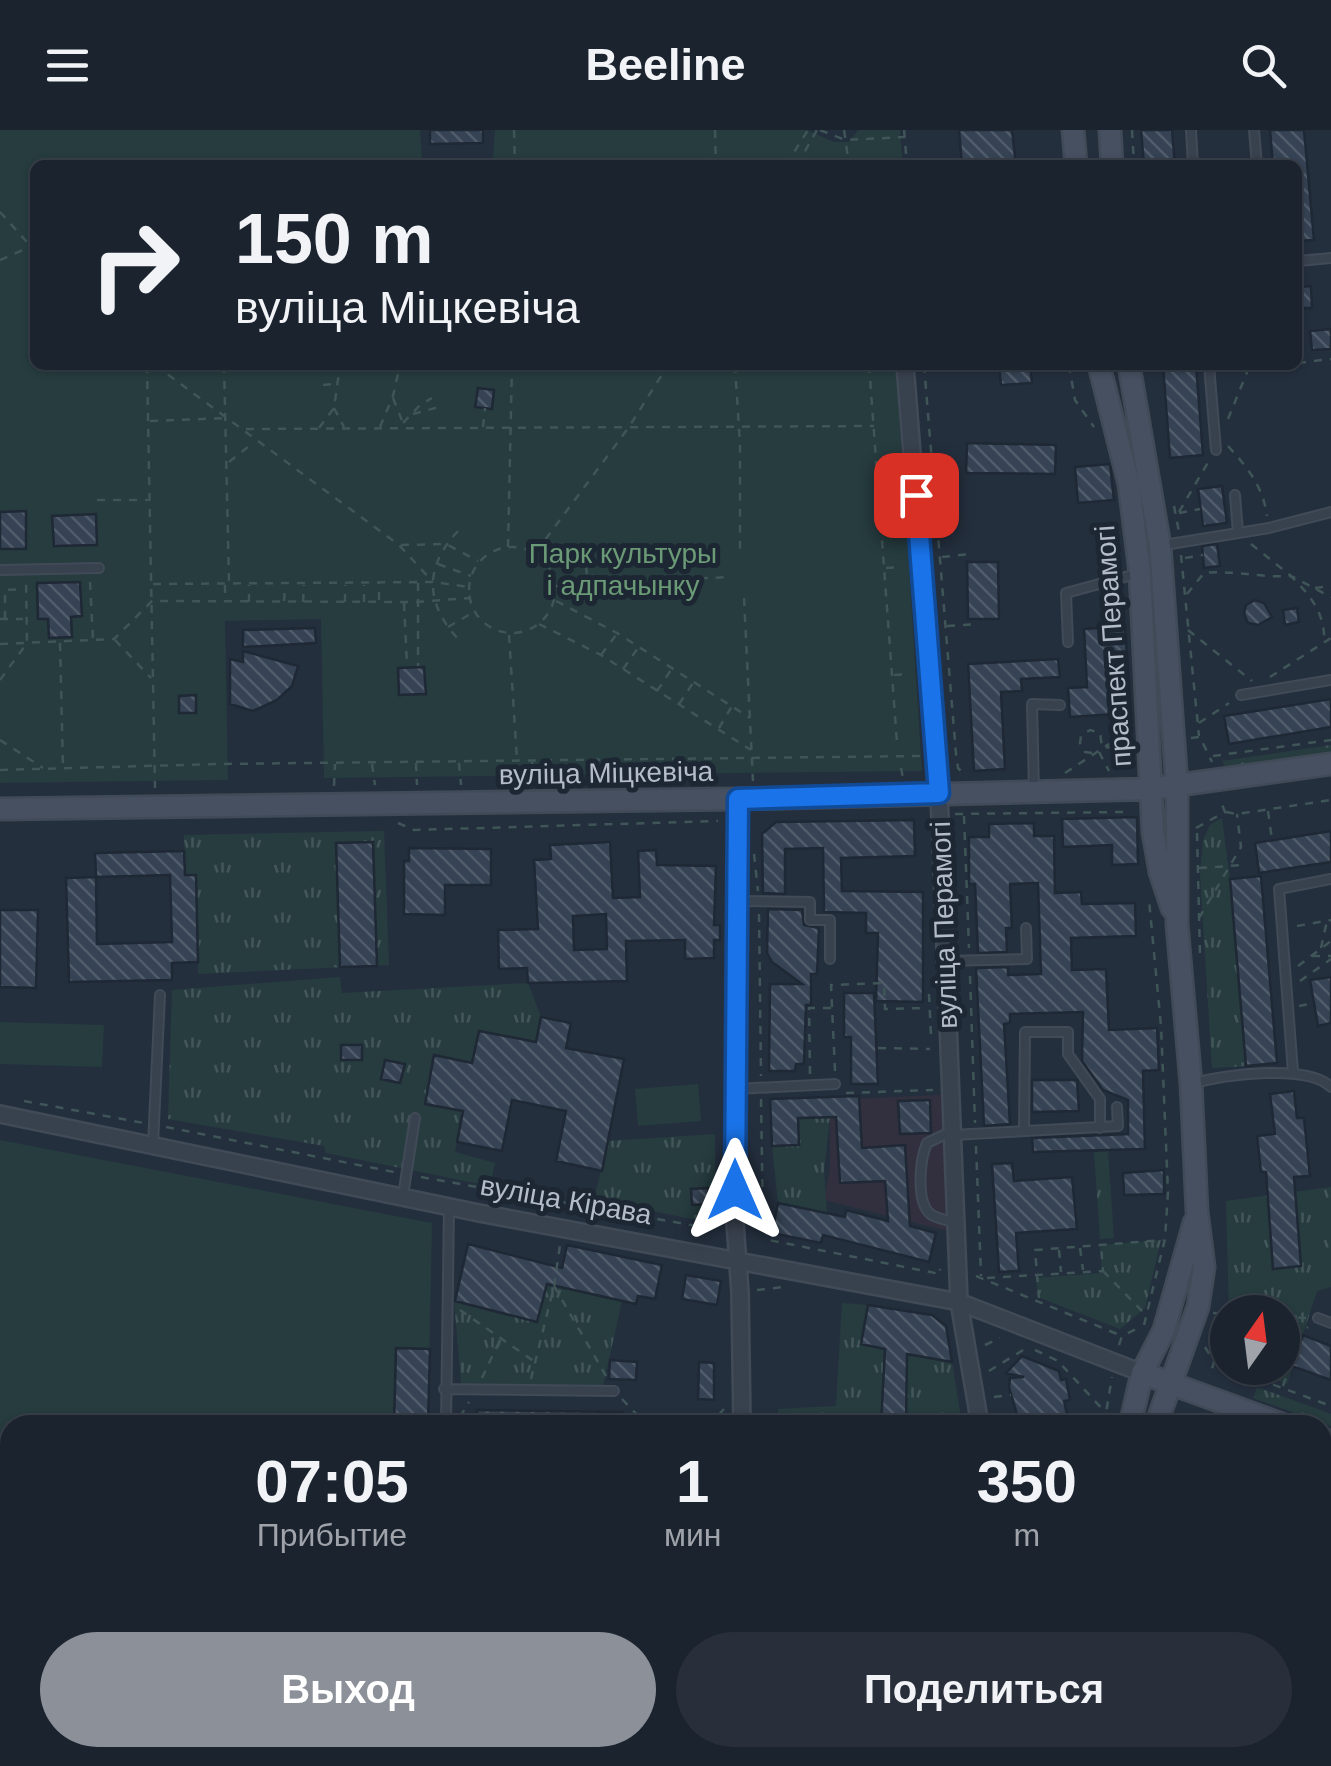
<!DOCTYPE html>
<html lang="ru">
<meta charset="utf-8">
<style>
:root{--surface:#1b232e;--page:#282f3a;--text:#f1f3f6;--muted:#a0a4aa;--line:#39404a;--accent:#8c9099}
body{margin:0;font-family:Arial,sans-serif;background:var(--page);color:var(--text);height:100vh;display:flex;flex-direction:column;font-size:38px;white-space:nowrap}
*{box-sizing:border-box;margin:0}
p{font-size:32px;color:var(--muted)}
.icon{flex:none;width:55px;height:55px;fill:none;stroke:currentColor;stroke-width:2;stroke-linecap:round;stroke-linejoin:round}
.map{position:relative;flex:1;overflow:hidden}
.side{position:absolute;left:0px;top:1285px;width:1332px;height:352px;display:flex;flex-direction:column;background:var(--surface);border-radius:30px 30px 0 0;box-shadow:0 2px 8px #0004,0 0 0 2px var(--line)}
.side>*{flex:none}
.guide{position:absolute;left:30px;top:30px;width:1272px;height:210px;border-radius:15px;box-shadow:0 2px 8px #0004,0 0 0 2px var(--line);background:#1b232e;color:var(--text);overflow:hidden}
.needle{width:65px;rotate:14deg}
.fabs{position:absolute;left:1210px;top:1165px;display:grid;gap:20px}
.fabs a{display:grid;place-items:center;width:90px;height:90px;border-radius:50%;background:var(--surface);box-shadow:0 2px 8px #0004,0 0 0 2px var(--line);font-size:50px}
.pin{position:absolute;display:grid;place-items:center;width:85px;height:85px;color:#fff;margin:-42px;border-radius:20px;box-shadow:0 5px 15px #0006}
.me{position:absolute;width:110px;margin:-55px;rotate:0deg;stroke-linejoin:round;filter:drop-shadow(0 0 8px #0008)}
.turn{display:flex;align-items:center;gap:35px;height:210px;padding:0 40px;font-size:45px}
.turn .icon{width:130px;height:130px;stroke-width:2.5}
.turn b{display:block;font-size:70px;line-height:85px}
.eta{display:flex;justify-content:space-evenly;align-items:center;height:170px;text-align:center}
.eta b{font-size:60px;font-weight:700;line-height:70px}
.primary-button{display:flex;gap:20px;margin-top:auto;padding:20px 40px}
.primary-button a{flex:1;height:115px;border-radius:60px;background:var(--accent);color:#fff;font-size:40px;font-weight:700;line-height:115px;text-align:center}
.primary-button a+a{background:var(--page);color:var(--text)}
header{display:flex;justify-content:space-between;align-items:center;height:130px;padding:0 40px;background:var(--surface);font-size:45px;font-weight:700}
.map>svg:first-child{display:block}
.medical{fill:#32303f}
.grass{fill:url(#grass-tufts)}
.park{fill:#263c3f;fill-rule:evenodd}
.building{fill:url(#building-back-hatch);stroke:#1f2835;stroke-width:2.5;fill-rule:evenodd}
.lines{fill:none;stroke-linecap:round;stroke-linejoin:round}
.lane-casing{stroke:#414a57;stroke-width:12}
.street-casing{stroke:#414a57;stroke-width:20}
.secondary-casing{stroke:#414a57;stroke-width:25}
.path{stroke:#3f5557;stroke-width:2.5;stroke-dasharray:8 8;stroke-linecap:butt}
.lane{stroke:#38414e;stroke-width:8}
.street{stroke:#38414e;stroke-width:15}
.secondary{stroke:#465061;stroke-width:20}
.route-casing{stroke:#114b97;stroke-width:25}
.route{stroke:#1a73e8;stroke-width:18}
.labels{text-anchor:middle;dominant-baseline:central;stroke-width:10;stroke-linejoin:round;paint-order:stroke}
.park-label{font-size:28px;fill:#6b9a76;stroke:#1d2633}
.street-label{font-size:28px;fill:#b4bcc9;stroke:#1d2633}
</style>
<header><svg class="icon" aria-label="menu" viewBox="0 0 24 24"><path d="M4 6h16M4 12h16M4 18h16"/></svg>Beeline<svg class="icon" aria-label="search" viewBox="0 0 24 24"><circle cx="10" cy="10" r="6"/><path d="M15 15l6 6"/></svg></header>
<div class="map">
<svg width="1331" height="1636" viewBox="0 0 1331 1636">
<defs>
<pattern id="grass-tufts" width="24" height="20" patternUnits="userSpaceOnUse" patternTransform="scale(2.5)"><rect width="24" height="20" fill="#263c3f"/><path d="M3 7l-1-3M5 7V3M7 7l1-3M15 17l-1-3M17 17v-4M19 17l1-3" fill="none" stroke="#435659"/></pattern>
<pattern id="building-back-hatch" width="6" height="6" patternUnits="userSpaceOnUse" patternTransform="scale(2.5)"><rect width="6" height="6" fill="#364354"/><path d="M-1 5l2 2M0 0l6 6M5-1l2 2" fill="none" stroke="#515c6b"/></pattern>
</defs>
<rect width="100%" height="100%" fill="#242f3e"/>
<path class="medical" d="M941,965L952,1102L824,1070L830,1040V970Z"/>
<path class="grass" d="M1331,615V624L1226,639L1222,631Z
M1222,688L1230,749L1246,936L1212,938L1200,745L1203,710L1210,695Z
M384,701L389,835L198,844L196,745H185L184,705Z
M340,847L342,863L528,853L541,887L536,912L479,901L472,933L434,926L425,973L463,981L455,1022L495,1033L490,1056L326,1023L324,1016L168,989L172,860Z
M830,987L824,1041L827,1083L778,1073L772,1016L799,1015L798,988Z
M715,1004L716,1094L594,1069L608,1011Z
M1108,1021L1114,1108L1100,1109L1094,1022Z
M1331,1057V1157L1317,1161L1287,1254L1245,1238H1282V1182H1229L1226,1071Z
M1161,1110L1145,1178L1120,1199L1038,1167L1036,1148L1102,1143L1100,1115Z
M547,1153L622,1171L603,1256L461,1253L454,1171L537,1192Z
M842,1173L868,1175L861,1214L885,1219L881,1295H778V1279L836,1276Z
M907,1224L952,1232L962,1294L906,1295Z
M1257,1257L1331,1284V1296L1253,1268Z
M722,1285V1295H635L644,1286Z
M1322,1440L1331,1443V1539L1323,1538Z
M241,1628H353V1635L245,1636Z
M414,1628H477L478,1636H414Z
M1236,1628H1276L1275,1636H1227Z"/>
<path class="park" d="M0,0H420L422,30L493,28L495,0H807L834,12H849L858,0H900L903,35H35V235H896L922,641L324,648L321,489L225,491L228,650L0,653V419L26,418L25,382H0ZM53,386L97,414L54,416ZM80,452L81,486L71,487L72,506L48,489H38L37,454ZM424,537L425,564L399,565L398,538Z
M0,892L104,895L102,937L0,934Z
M698,954L701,991L638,996L635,959Z
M0,1010L432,1093L428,1295H10V1316L0,1315Z
M0,1372L10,1373L9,1435L0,1434Z"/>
<path class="building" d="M430,0H483V13L430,14Z
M959,0H1012L1016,35H962Z
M1141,0H1172L1175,35H1144Z
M1270,0H1304L1314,110L1298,111V35H1273Z
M1311,156L1312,178H1298V157Z
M1331,199V219L1312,220L1310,201Z
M999,235H1030L1032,253L1001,255Z
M1163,235H1196L1203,325L1170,328Z
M478,258L494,260L492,279L475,277Z
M967,313L1056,315L1055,344L966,343Z
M1110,334L1114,370L1078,373L1075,337Z
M1222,356L1227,393L1203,396L1198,359Z
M26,381V419H0V382Z
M96,384L97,415L54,416L52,386Z
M1217,414L1220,436L1204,438L1202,416Z
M967,432H998L999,489H968Z
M80,452L82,486L71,487L72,507L49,508L48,489H38L37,453Z
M1255,470L1264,473L1272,487L1258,495L1248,493L1244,484L1246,475Z
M1297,478L1299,492L1285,495L1283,480Z
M1125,496L1131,583L1070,587L1068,558L1087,557L1084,499Z
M315,498L316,513L243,517V500Z
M243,521L298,536L292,556L277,570L253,581L230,574V529L243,532Z
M1058,529L1060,547L1021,549L1022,561L1001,562L1005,639L974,641L968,534Z
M424,537L426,564L399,565L398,538Z
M196,565V583H179V566Z
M1331,569V597L1229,614L1224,586Z
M1137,687L1138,734L1112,735V715L1063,717L1062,689Z
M914,690L915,726L841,728L842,761L923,762V872L876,871L878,803H866V783L824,782L823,718L785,719V764L763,763L762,704L776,692Z
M1034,693V706H1054L1055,763L1081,762L1082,774L1135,773L1136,806L1071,808L1072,840L1106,839L1109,900L1157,898L1159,940L1143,941L1145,1019L1033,1022L1032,1008L1128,1004V970L1103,960L1082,931L1083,882L1010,884V893L1004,894L1010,994L984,996L976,838L1008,837V845L1041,844L1038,753L1010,754L1012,798H1006L1007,822L978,823L975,754H969V707H989V694Z
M1331,701V732L1259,743L1255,713Z
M373,712L377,836L340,837L336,713Z
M610,712L613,768L640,767L638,721L656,720L657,735L716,736L714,795H720V810H714V828L685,829V810L626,811L627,851L528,853L527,838L499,839L498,800L538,799L534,730L551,729L550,715ZM606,784L607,819L574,820L573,786Z
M409,718L491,719V755H445V785L404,784V731H409Z
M184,721L185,745H196L198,832L172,833V850L69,852L66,748L96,747L95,723ZM170,745L172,812L97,814L96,747Z
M1261,746L1277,933L1246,936L1230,749Z
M768,779L802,780L804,795L819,798L817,844H811V875H806L804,934H796L795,941H769L770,854H802L772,832L767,823Z
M0,780H38L36,858L0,857Z
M1331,847V893L1318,896L1310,850Z
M844,863H874L878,954H851V907H844Z
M541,887L571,893L566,918L624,929L602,1041L556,1031L566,981L512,970L502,1021L457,1012L463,981L425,974L434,925L472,933L479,901L536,912Z
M341,915H362V930H341Z
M385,930L405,934L400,953L381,949Z
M1032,950H1077L1079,981L1032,982Z
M1294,961L1297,988H1304L1310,1046L1294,1047L1301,1136L1273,1139L1266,1042H1261L1257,1006L1275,1004L1270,964Z
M859,966L862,1018L905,1015L910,1096L936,1103L929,1132L823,1105L821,1113L772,1103L778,1073L845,1087L846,1080L888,1091L885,1051L840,1053L836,987L798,988L799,1015L772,1016L770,969Z
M930,970L931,1003L900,1004L898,971Z
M1012,1033L1014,1051L1072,1047L1077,1099L1016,1103L1019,1141L999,1142L992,1034Z
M1164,1040V1064L1124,1065L1123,1043Z
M708,1058L709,1074L692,1075L691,1059Z
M468,1114L562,1138L567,1115L662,1135L655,1169L638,1166L636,1174L547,1154L537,1192L455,1171Z
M686,1145L721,1151L717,1175L682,1169Z
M868,1175L932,1185L946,1196L952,1232L907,1224L906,1295H881L885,1219L861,1214Z
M1303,1205L1331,1216V1250L1292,1236Z
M396,1218L430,1219L428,1295H394Z
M1022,1226L1059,1241L1061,1250L1066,1249L1070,1270L1064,1271L1067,1284L1059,1286L1060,1292L1020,1295L1009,1257L1010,1248L1024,1247L1006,1243Z
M610,1230L637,1232L636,1250L609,1249Z
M699,1232L714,1233V1270L698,1269Z
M477,1280L623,1282L622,1295H477Z"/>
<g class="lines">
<defs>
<path id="lane" d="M1191,0L1193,35
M1254,0L1257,35
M1298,131L1331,128
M1209,235L1216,320
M1235,365L1238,403
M1164,415L1269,398L1331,382
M0,440L99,438
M1068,512L1066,463L1136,444
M1241,565L1331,550
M1034,661L1032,574L1060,575
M737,771L810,772V790H830V829
M945,831L1027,829L1026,798
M1293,942L1279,759L1331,749
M1195,953C1225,944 1308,934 1331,957
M736,959L835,954
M952,1001L927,1013C920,1029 915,1074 932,1085C938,1089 950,1091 957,1093
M1024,1001L1025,902H1068V924L1100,969V998
M952,1005L1118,996L1117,977
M153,1015L160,865
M403,1066L415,988
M1318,1188L1331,1193
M444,1259L614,1261
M446,1295L449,1076
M1322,1426L1331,1429
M1322,1550L1331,1551
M231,1628L236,1636
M519,1628V1636
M658,1628L659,1636
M401,1636V1628
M1280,1636V1628"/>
<path id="street" d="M905,235L939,663L959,1172L980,1295
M737,669L735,1093L740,1162L742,1295
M0,984L479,1083L959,1172L1142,1243
M0,1611H10
M1018,1628H1019
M745,1636V1628"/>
<path id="secondary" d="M1073,0L1076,35
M1110,0L1112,35
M1099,235L1129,354L1140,443L1153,702L1160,742L1172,778
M1129,235L1160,416L1177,656V794L1191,954L1197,1081L1204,1137L1198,1177L1156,1295
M0,679L737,669L1150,659L1331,634
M1142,1243L1284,1295
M1130,1295L1142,1243L1164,1200L1194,1093
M1322,1309L1331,1312
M1141,1636V1628"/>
</defs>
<use href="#lane" class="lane-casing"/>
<use href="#street" class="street-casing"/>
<use href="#secondary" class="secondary-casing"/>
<path class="path" d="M514,0L515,35
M715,0L716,35
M820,0L845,10L905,7
M844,0L849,35
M904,0L907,35
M1132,0L1134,35
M707,35L713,23
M786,35L808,0
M797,35L817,0
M0,82L35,121
M0,130L30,117
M1298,233L1331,229
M147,235L155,658
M155,235L399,415L433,452
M224,235L229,452
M735,235L740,315V420
M869,235L897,613
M924,235L956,624L958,638L964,644
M1069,235L1075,270L1094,297
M871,239L883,238
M1249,239L1282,235
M323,255L335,254
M393,268L403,293
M334,278L344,297
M413,284L439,277
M1228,289L1250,235
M150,291L227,288
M403,293L420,275L432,268
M380,297L393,266L400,235
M483,297L485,278
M319,298L334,278L340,235
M246,299L874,296
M1228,316C1247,337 1263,356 1267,386
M229,332L253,313
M878,336H890
M97,370H148
M1174,376L1179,402
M1179,382L1210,329
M1179,383L1200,379
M458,401C422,439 426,477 462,513
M1251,414L1291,446L1331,467
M401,415L446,414L478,431
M469 460a43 43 0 1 1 86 0a43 43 0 1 1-86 0Z
M508,417L512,235
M536,422L629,297L668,235
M1181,425L1199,606
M942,427L970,424
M1185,428L1203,425
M438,434L471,446
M586,436L587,445L593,444V454
M886,438L899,437
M90,452L93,509
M418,453V536
M153,454L433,452L469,457
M225,455V472
M556,456L729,447
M1315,458L1331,456
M1187,464L1204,443C1234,440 1261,448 1291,446C1310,465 1326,484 1324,513
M744,468L753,651
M379,470V453
M284,471L285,455
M556,471L617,503L750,588
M249,472V455
M303,472L304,455
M345,472V455
M364,472V455
M404,473L407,535
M0,489H23
M5,489V460L24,459
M539,494L601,525L751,620
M947,496L979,494
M448,497L474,482
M1188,500L1252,551
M509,505L517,630
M115,510L151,548
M60,513L63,639
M0,514L114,509L152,471L417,472L469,468
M601,525L616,505
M623,539L638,518
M894,545L910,544
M1270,547L1331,508
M0,550L27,513L26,451
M657,561L671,540
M679,574L693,553
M1199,593L1229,573
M719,598L732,576
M1191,608L1200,607L1212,632
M0,610L43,638
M1099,622L1109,641
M1092,623L1085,622L1080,613L1081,606L1090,600L1100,603L1102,617L1127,618
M1213,626L1331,610
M532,632L535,654
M416,633L417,655
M459,633L461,655
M372,634L375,655
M901,638L903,648
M0,640L219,634L920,626
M1065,643L1129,601
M334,656L335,634
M1268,681L1272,710
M1226,682L1237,684L1331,670
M955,684L1124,682
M964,686L969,818
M398,693L414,700L718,691
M1196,698L1225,682L1220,669
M1197,703L1200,825
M754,724L758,761
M1199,738L1244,735
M759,784L761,946
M1199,788L1241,717L1237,684
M1297,796L1331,790
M1321,818L1327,791
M1312,826H1331
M1298,836L1331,811
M970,846L975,993
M1300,851L1331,829
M929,864L931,906
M1299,876L1314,873
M878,918L930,919
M835,941L831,855L884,853L885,879L926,878
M810,944L809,878H831
M846,963L933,960
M761,969L763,1095L769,1110L940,1144V1139
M24,971L144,993
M166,997L394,1042
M976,1016L981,1146
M421,1047L719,1100
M1080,1118L1083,1140
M1059,1120L1061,1142
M1103,1141L1145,1184
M976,1146L1122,1206
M987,1148L1103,1141L1101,1115
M554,1156L606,1246
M757,1160L783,1157
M1039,1168L1035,1120L1163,1110
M460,1180L535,1232
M1213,1183L1228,1184
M1282,1187L1306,1188
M1144,1195L1165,1109L1168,1062L1161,896L1149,770
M985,1215L1000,1208
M1119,1215L1122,1206L1142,1196
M1205,1217L1214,1232L1210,1246
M1282,1218L1308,1197
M1035,1220L1058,1231L1106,1283
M1228,1238L1331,1276
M989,1241L1028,1217
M1251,1245L1260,1238
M482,1248L500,1210
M531,1249L554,1156L560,1115
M1283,1256L1300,1203
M994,1267L1011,1265
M622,1269L647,1295
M906,1285L963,1287
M460,1287L469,1272
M709,1295L724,1279
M1109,1295L1106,1283L1112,1247
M1196,1295L1199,1283
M0,1321L10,1322
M0,1335L10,1345
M1322,1344L1331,1347
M0,1346L10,1350
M1322,1358L1331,1361
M0,1455L10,1450
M438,1628L441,1636
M608,1628L609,1636
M632,1628L644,1636
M719,1628L720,1636
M794,1628V1631L896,1628
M946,1628V1636
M1077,1628L1092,1636
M1102,1628V1636
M461,1636L468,1628
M1048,1636L1053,1628
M1181,1636V1628
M1218,1636L1227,1628"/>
<use href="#lane" class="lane"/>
<use href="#street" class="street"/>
<use href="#secondary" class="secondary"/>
</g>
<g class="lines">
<defs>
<path id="route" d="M735,1060L738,669L939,663L916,365"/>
</defs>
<use href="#route" class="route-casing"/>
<use href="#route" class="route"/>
</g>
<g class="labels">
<g class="park-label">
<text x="623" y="423">Парк культуры<tspan x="623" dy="32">і адпачынку</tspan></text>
</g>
<g class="street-label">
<text transform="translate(1113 516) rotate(-94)">праспект Перамогі</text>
<text transform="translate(606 643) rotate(-1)">вуліца Міцкевіча</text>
<text transform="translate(944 795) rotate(-92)">вуліца Перамогі</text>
<text transform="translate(566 1070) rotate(10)">вуліца Кірава</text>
</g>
</g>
</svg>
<div class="fabs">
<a><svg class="needle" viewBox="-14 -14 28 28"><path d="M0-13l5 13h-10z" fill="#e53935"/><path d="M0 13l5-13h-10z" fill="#a0a4aa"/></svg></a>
</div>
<div class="pin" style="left:916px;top:365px;background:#d93025"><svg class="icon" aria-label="arrive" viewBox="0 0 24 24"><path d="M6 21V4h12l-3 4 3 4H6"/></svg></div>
<svg class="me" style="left:735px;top:1060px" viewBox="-20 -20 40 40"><path d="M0-17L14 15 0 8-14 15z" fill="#1a73e8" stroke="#fff" stroke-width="4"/></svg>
<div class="guide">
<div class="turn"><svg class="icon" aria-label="right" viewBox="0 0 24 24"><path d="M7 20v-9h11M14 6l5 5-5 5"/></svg><div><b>150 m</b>вуліца Міцкевіча</div></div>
</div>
<section class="side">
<div class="eta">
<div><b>07:05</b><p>Прибытие</p></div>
<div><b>1</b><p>мин</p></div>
<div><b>350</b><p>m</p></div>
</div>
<div class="primary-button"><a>Выход</a><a>Поделиться</a></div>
</section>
</div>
